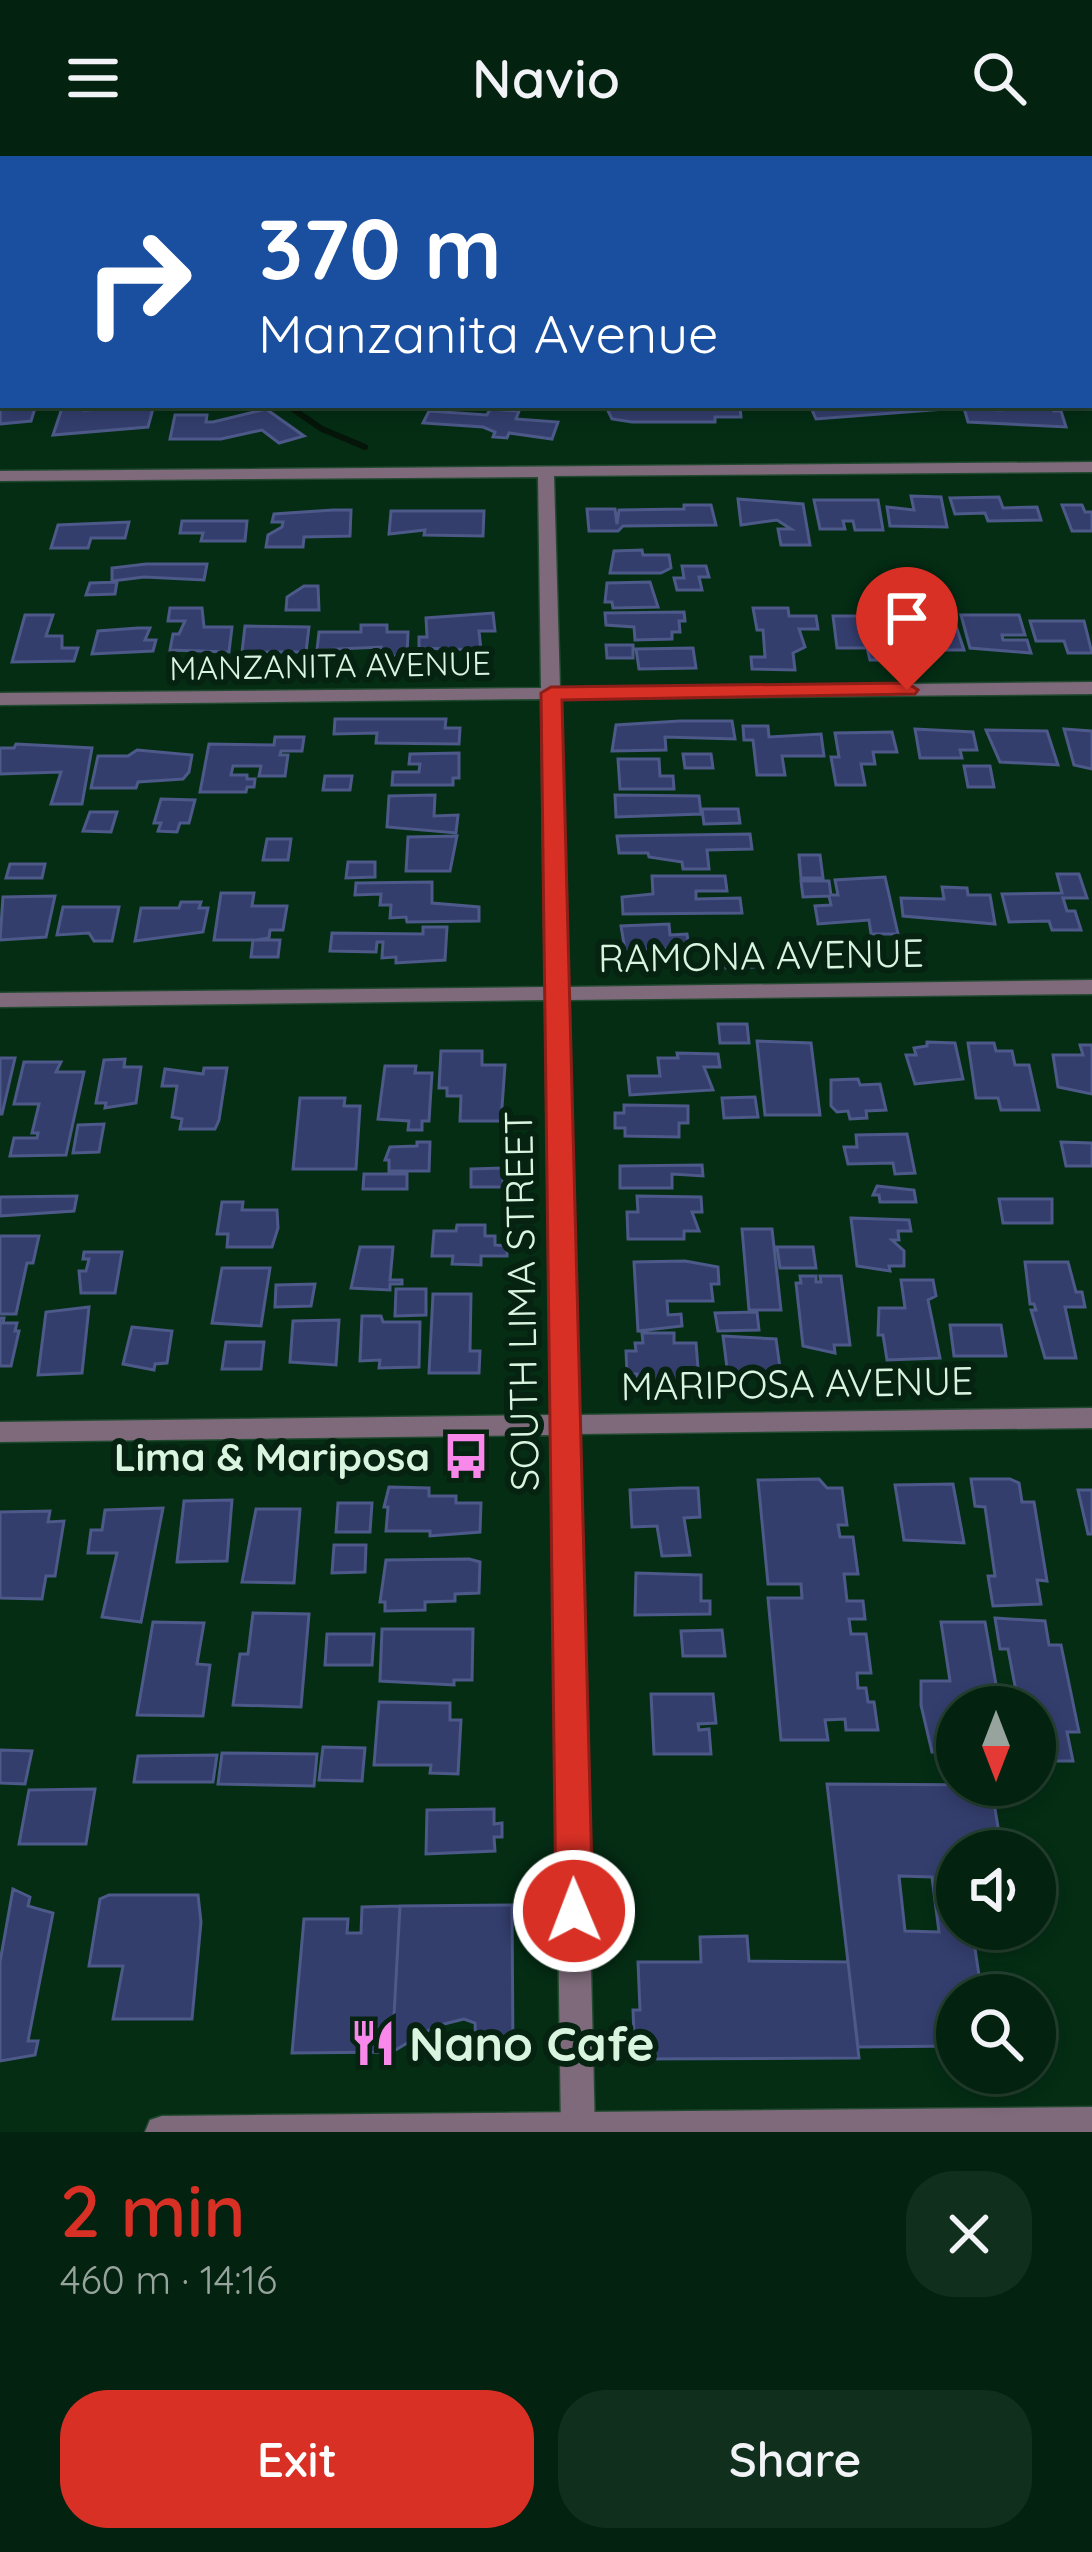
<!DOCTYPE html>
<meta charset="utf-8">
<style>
:root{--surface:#03220f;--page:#112f1d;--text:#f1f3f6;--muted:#97a49e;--line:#243f2f;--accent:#d93025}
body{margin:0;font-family:Quicksand,sans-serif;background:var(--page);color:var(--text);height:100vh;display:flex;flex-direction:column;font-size:45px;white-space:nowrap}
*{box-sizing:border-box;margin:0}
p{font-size:39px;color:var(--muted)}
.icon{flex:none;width:66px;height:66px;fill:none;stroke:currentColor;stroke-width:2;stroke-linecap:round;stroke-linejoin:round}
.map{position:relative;height:1976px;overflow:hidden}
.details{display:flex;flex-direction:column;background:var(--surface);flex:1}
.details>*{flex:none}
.guide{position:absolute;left:0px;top:0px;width:1092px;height:252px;box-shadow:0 6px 18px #0003,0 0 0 3px var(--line);background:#1a4fa0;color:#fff;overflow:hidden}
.needle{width:78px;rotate:180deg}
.controls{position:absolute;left:936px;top:1530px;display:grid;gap:24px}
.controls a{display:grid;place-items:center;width:120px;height:120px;border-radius:50%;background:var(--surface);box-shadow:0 6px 18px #0003,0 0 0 3px var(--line);font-size:60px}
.pin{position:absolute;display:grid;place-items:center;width:102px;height:102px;color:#fff;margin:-123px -51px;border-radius:50% 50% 50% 0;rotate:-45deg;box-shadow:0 0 12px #0007}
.pin .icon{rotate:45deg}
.me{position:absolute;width:132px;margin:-66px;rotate:359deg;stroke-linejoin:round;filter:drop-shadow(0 0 9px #0008)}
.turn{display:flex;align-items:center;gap:42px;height:252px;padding:0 60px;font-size:54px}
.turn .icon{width:156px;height:156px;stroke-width:2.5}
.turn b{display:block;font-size:84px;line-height:102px}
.round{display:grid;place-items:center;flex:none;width:126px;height:126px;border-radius:48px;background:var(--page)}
.headline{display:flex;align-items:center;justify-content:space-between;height:204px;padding:0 60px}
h1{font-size:72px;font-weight:600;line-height:90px;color:var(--accent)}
.action{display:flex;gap:24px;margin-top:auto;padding:24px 60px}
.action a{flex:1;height:138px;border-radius:48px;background:var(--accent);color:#fff;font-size:48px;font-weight:600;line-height:138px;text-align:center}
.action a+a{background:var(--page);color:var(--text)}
header{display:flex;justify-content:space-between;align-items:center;height:156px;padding:0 60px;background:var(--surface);font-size:54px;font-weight:600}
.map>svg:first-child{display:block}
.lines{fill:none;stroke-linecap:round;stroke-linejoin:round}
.stream{stroke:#06150a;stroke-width:6}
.building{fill:#343e6d;stroke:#4c5989;stroke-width:3;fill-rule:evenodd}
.minor-casing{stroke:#224930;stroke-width:3}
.tertiary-casing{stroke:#224930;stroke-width:3}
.minor{fill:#7e6a7b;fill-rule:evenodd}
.tertiary{fill:#7e6a7b;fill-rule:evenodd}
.route{fill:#d93025;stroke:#8d1f18;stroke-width:3}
.labels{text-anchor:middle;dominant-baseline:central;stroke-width:12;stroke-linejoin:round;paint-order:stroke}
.far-street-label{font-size:33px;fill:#d9f4df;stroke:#062210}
.street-label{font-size:39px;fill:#d9f4df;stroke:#062210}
.poi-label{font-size:39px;font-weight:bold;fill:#d9f4df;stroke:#062210;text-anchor:end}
.near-poi-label{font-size:48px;font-weight:bold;fill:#d9f4df;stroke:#062210;text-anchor:start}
</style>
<header><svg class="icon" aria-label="menu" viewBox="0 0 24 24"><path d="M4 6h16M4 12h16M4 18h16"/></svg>Navio<svg class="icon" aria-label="search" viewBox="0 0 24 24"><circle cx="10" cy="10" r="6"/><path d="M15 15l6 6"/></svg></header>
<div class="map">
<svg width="1092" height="1976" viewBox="0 0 1092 1976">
<rect width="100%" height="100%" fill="#042d14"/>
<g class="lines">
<path class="stream" d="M287,249L322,273L365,291"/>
</g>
<path class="building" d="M0,229L3,249H36L31,265L0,268Z
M63,249H86L85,254L154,249L148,271L53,279Z
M611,249L740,251L741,261H715V266H632L612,263L608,255Z
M820,249H944L946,253L816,263L812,254L821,253Z
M1007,249H1052L1054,255H1061L1066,271L968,266L964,252L1001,254L1008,253Z
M266,253L304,280L279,287L262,274L221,283H170L175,259H207L206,266H213Z
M490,253L519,255L516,263L558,266L552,283L509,277L507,282L493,281L495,276L483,271L423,267L429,255L487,259Z
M911,340L941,341L947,371L890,370L887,351L914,354Z
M999,341L1003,352L1037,351L1041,364L988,365L985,357L955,358L950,342Z
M738,343L803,348L810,389H781L778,373H791L777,364L741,369Z
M814,344H878L883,374H855L853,365H843L845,373H820Z
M684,349H711L716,369L623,370L618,375H589L587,353H615L617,368L619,354L684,353Z
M1062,349H1082L1085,356H1092V375H1072Z
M333,354H351L350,380L304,381L303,391H266L268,379L282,371L283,366H272L274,358Z
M391,355H484L483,380L424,379L425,374L389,378Z
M182,365H247L245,385H201L203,377H180Z
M129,366L125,382H91L88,392H51L58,369Z
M642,394L643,399H669L671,412L661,417H610L614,395Z
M146,408H207L204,424L144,421L112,425V412Z
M682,410H706L709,421H699L702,434H677L674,422H684Z
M117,426L115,438L86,439L90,427Z
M650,426L658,451L613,452L612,446H605L607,427Z
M304,430H318L319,454H286L287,441Z
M170,452H202L204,471H232L229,496L170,494L173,478H179L185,465H168Z
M753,452H788L789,460H816L818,473H799L805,491L793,497L795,514L752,513L751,501H765L763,474H757Z
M684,456L685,465H679L680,476H672V483L635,484L634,471L606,469L605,457Z
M493,457L495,475H479L481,494L419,492V481H427L426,462Z
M25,459H53L46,480H62V492H78L74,505L12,506Z
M961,459H1019L1025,479H1002L1003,484H1027L1031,497L970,492Z
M833,460H887L892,479L865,480L867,489H895L898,504H870L867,492H837Z
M954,464L964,494H934L931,484H903L899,465Z
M1030,465H1084L1092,497H1068L1064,485H1036Z
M361,469H387V476H408L407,500H380L381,491L317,494L319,476H361Z
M245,470L309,471L306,496H242Z
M138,472H150L145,484H156L153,495L92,498L98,475Z
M606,489H633V502H607Z
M693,492L696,512L639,513L636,493Z
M335,563H446L445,572H460L459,588L376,587L377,577L334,578Z
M680,565H732L735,583L665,581L666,594L612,595L616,569Z
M743,570H768L769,581L821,578L824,600H782L785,619H757L753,584H744Z
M915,573L973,576L977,594H960L962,602H920Z
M1064,573L1092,575V613L1074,609Z
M986,574L1047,575L1058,609L1000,606Z
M892,576L897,596H873L875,608H861L865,629H836L831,601H839L835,577Z
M275,581H304L302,595H281L280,599H288L285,620H259L261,610H233L231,619H247V623H255L254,631H247L246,636H200L209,588L274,589Z
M16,588L92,592L82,648H51L61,616L0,618V592H14Z
M137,594L192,599L189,616L183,623L138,626L136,632H91L98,600H128Z
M459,597V622H453V629H392L393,616H419L420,608H409L410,598Z
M683,598H711L713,612H685Z
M618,603H659L660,620H673L674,633H620Z
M964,610H990L994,631H968Z
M325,620H352L350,634H323Z
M435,639L434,660L458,659L456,677L387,671L389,640Z
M615,639L699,640L701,658L616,661Z
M161,643L195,644L189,667H180L177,676L158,675L161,667H154Z
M702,653H738L740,667L704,668Z
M90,656H117L111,676L83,675Z
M750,678L752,693L707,694L709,713H683L682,706L649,701L648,697H619L617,680Z
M457,680L450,715H406L408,681Z
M267,683H291L288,704H263Z
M799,699H820L823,722H801Z
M348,706H375V721L346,722Z
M10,708H45L42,722H6Z
M1057,718H1079L1087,742H1063L1067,755H1075L1081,774H1052L1049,765L1009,766L1002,738L1062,737Z
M652,720H725L727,735H696V743L740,742L742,757L623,758L622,741L653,738Z
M885,721L898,778H871L869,764L818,768L815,750L831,749L829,740L803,741L801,725H829L831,739H838L835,724Z
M432,726V747L479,751V765L407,766L406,761L390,762L391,749H380L381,738L355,739L356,727Z
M942,731L967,732L968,739H990L995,768L903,760L901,742L944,743Z
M221,737H254L252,750H287L283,774H270L269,782L256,784H214Z
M55,740L46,781L0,784L3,741Z
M181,746H201L199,752H208L203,776L135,785L141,752H179Z
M63,751H119L112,785H94L89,777L57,779Z
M669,768L670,779L687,778L689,792L625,794L621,770Z
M423,771H447L445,804L396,807V801L382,802L383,786H377L376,796L330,795L332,777L423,778Z
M253,784H280L278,801H251Z
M724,796H751L753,811L726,812Z
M718,868H747L749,887H720Z
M757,885L811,887L820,959H765Z
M927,886L955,887L963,923L915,928L906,899H916L914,892L927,890Z
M968,887H994L996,895H1012L1015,909H1029L1039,954H1001L998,942H976Z
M1080,889H1092V938L1058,931L1053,899H1083Z
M441,895H482V909H505L501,965H460L461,940H447V932H439Z
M677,897L718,898L720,911H704L713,934L630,939L628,920H660L658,902H678Z
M0,902H15L2,958H0Z
M125,903L124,911H141L136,947L105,952L106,947H96L104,904Z
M24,906H61L56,916H84L66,999L10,1000L14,982H37L38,977H32L39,948H14Z
M385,910H416L415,917H432L429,965H422V974H408L409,965L378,963Z
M204,912H227L219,964L215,973H180L182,963L172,961L177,930H162L165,913L203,918Z
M858,923L860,929L880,928L886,954L866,955L867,962L850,963L848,955L837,956L831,950V924Z
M755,941L758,961L724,962L722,942Z
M300,942H345L344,950H360L356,1013H293Z
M624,949L688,950V967H679V981L625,980V972H615V957H624Z
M104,968L99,996L73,997L78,969Z
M907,978L915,1017L895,1018L893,1007L848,1008L844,991H857L856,979Z
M417,986H430L429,1015H389V1004H385L390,991L417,990Z
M1061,986L1092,987V1010H1066Z
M702,1009L703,1020L672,1018V1032H620V1010Z
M503,1012V1031H471V1013Z
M364,1018H407V1033H363Z
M877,1030L914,1034L916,1046H880L879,1039H873Z
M77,1040L74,1055L0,1060V1041Z
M637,1040L701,1041L702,1056H692L699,1075H684V1083H628L627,1056H638Z
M999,1043H1052V1067H1003Z
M222,1046H243L242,1054H277L278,1072L272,1091H227L228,1078H217Z
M851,1062L909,1064L911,1075H898L899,1084H892L904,1095V1110H889L890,1115L857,1110Z
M457,1069H485V1080H495V1089L507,1090V1100H481V1109L452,1108L453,1100H432L434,1075H456Z
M742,1073H772L781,1154H749Z
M0,1080H39L33,1107H27L16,1158H0Z
M360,1091H393L390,1124H402V1128H390V1134L351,1132Z
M777,1091H813L816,1112H780Z
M84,1096H122L115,1137H81L79,1115H86L89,1103H83Z
M685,1105L718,1111L719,1128H711L713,1145H667L668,1159L681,1158L682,1170L638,1175L634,1106Z
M1025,1106H1068L1076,1136H1082L1085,1151H1065L1076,1202H1045L1031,1154H1036L1034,1148H1030Z
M222,1112H270L261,1170L212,1167Z
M800,1120H816V1126H821L820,1120H841L850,1189H834L835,1197L803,1190L796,1127H801Z
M901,1124H933L936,1140L928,1144L940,1202L887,1204L883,1179H878L879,1152H905Z
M315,1128L311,1150L275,1151L276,1129Z
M396,1133H426V1159L395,1160Z
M433,1138H471L470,1195H480L479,1217H429Z
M89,1151L82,1217L38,1219L46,1156Z
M757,1156L759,1174L718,1175L715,1157Z
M362,1160H381L383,1166H420L419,1211L379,1212L380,1204L360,1205Z
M0,1162H4L3,1167H17L15,1175H19L11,1210H0Z
M339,1164L336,1209L290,1206L293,1165Z
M950,1169H1001L1006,1200H954Z
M132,1171L172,1175L167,1207L155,1208L154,1214L123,1208Z
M642,1177H674V1187H696L699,1225L637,1226V1218H627L626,1195H636L635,1187H643Z
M723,1180L776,1183L781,1219L728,1220Z
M226,1186H264L261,1213H222Z
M819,1323L827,1332H842L847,1369H838L840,1381H853L858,1418H844L847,1445H863L865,1463H849L851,1478H866L871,1517H857L858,1532H866L868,1546H874L878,1574H846L845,1563L825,1564L828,1584H781L768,1442H802L801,1428H768L758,1324Z
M971,1323H1010L1019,1327L1022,1346H1034L1047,1425L1037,1424L1041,1448L993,1450L988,1420H995L985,1351L975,1350Z
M953,1328L964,1387L904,1384L895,1329Z
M389,1331L429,1332V1340H456V1347H481L480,1376L430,1380V1375H386L388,1351H384Z
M681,1332H698L700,1361L684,1362L690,1399L662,1400L657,1370L632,1371L630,1334Z
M1078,1334H1092V1378H1088Z
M232,1344L227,1405L177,1406L184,1345Z
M338,1347H372L370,1376H336Z
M163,1352L141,1466L102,1461L117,1397H88L91,1374H102L105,1354Z
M256,1353H300L294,1427L242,1426Z
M50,1355L48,1366L64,1365L55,1420H46L42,1443L0,1442V1356Z
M334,1389H366L365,1416L332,1417Z
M469,1403L480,1406L479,1437L455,1438V1445L425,1446V1454L385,1455V1446H380L386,1404Z
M636,1417L701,1419V1445H710V1458L635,1459Z
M253,1457L309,1458L301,1551L233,1549L240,1498H248Z
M995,1462L1045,1465L1049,1489H1061L1079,1576H1067L1073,1605H1035V1551H1019L1008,1493H1000Z
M153,1466L204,1467L197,1508L210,1509L203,1560L137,1559Z
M941,1466H985L1000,1551H957V1596H932L921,1549V1525H950Z
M382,1473H473L472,1524H454V1529L380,1525Z
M722,1474L725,1500H683L681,1475Z
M327,1478H374L372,1509H325Z
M651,1538H713L716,1567L698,1568L699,1574L709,1573L711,1598H654Z
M379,1546L450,1547V1564H461L458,1618L430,1617L431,1609H374Z
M323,1591L365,1592L362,1625L319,1624Z
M0,1594L32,1595L25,1628L0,1627Z
M222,1597L317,1598L314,1630L218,1628Z
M217,1599L213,1626H134L138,1600Z
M827,1628L991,1629L1002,1695H957V1773H972L982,1839H957V1890L858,1891ZM899,1720L932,1721L939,1776L905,1775Z
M95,1633L86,1688H19L29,1634Z
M494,1653V1668L502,1667V1681H494L495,1695L426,1698L427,1654Z
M13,1733L30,1741L28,1750L53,1757L28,1885H38L35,1899L0,1905V1806Z
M109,1739H198L201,1766L192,1863H113L123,1810H89L100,1743Z
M512,1749L513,1895L476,1894L475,1867L464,1863L436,1870L392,1896L400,1750Z
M400,1750L392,1896L292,1897L304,1763H348L347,1777H361L362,1751Z
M747,1780L749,1805L848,1806L859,1902L635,1903L633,1854H640L638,1806H701L700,1781Z"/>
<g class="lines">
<defs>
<path id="minor" d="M206,0H220L205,3Z
M1089,70H1092V78H1089Z
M0,102H3V110H0Z
M1092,306V316L554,320L560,532L1092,526V538L560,543L567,831L1092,824V838L567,844L578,1259L1092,1252V1272L578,1278L595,1976H561L551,1279L0,1286V1266L551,1259L545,844L0,851V837L545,831L541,543L0,549V537L541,532L538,321L0,325V315Z"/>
<path id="tertiary" d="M1092,1951V1976H145L150,1964L162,1960Z"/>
</defs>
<use href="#minor" class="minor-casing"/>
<use href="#tertiary" class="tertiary-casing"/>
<use href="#minor" class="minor"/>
<use href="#tertiary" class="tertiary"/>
</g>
<path class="route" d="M907,527L918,534L915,538L562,544L593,1755L587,1766L574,1771L561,1766L556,1755L541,537L551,531Z"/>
<defs>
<symbol id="bus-bare" viewBox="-9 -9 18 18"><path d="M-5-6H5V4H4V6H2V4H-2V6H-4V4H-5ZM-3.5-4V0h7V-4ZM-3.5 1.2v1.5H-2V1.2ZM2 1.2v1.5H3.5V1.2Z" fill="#f888e9" stroke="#062210" stroke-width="2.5" paint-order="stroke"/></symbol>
<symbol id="restaurant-bare" viewBox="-9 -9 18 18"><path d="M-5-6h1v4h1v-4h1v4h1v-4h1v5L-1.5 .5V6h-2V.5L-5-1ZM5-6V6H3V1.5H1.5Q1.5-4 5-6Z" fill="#f888e9" stroke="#062210" stroke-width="2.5" paint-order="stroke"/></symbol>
</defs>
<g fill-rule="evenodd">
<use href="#bus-bare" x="433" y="1267" width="66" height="66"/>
<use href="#restaurant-bare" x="340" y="1854" width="66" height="66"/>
</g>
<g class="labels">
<g class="far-street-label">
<text transform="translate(330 509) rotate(-1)">MANZANITA AVENUE</text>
</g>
<g class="street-label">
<text transform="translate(761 799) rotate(-1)">RAMONA AVENUE</text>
<text transform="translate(521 1145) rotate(-91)">SOUTH LIMA STREET</text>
<text transform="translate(797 1227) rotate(-1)">MARIPOSA AVENUE</text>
</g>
<g class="poi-label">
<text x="430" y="1300">Lima &amp; Mariposa</text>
</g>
<g class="near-poi-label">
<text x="409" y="1887">Nano Cafe</text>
</g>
</g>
</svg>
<div class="controls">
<a><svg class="needle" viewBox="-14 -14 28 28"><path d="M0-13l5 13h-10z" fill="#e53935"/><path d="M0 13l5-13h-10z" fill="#97a49e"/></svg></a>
<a><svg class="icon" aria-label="sound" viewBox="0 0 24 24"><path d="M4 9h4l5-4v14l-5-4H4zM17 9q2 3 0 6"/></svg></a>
<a><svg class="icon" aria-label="search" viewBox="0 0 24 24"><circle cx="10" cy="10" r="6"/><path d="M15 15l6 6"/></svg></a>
</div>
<div class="pin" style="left:907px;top:534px;background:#d93025"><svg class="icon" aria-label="arrive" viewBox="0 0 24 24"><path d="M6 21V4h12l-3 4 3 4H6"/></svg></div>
<svg class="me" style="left:574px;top:1755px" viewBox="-20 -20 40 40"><circle r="17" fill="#d93025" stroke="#fff" stroke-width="3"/><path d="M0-11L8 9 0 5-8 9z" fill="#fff"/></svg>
<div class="guide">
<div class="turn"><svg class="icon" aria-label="right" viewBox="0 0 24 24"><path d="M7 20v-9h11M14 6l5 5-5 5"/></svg><div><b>370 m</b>Manzanita Avenue</div></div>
</div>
</div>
<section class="details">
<div class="headline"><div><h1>2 min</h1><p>460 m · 14:16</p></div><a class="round"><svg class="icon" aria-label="close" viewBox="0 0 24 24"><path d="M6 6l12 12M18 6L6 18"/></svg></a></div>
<div class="action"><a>Exit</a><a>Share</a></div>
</section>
